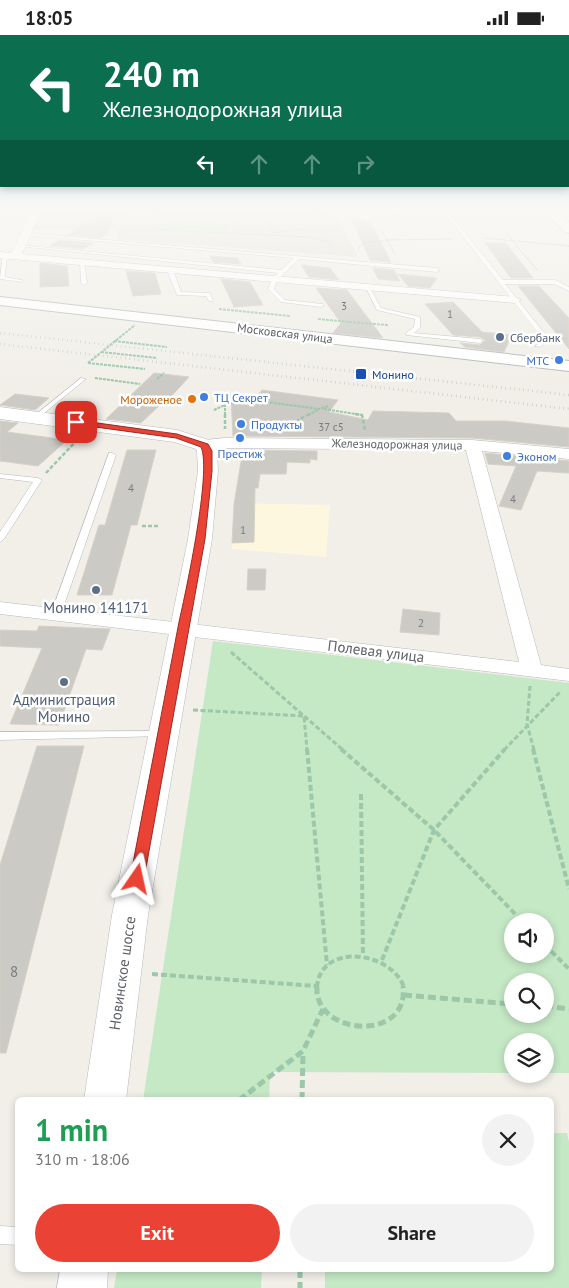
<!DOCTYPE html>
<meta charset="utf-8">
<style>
:root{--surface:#fff;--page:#f2f2f2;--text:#222;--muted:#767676;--accent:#ea4335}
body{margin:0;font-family:"PT Sans",sans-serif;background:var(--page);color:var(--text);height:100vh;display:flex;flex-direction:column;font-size:19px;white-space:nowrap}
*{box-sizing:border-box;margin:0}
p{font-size:16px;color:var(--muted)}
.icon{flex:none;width:28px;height:28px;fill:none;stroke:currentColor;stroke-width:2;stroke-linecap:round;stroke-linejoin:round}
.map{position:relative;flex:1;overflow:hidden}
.details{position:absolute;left:15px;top:1062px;width:539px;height:175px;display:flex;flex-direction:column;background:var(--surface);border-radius:8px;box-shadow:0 2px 8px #0003}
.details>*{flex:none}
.guide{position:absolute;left:0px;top:0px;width:570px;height:152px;box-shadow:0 2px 8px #0003;background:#0b6e4f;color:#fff;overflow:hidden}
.tools{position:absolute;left:504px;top:878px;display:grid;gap:10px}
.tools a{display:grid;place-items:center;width:50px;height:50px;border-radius:50%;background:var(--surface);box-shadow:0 2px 8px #0003;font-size:25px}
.pin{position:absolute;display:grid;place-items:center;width:42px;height:42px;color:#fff;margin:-21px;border-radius:10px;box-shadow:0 2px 8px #0006}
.me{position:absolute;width:55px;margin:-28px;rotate:11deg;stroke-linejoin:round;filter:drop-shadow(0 0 4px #0008)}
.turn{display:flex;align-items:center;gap:18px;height:105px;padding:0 20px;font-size:22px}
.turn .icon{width:65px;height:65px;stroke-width:2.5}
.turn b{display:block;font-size:35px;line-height:42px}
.lanes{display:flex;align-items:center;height:48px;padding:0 20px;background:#0003;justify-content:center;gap:25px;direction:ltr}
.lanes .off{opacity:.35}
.round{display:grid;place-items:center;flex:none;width:52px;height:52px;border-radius:26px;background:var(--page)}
.overview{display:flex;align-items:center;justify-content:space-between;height:85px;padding:0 20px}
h1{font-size:30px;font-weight:600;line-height:38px;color:#1e9e55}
.action{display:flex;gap:10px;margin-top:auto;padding:10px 20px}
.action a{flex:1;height:58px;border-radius:30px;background:var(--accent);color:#fff;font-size:20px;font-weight:600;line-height:58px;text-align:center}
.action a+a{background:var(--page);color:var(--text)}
.status{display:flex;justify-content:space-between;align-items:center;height:35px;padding:0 25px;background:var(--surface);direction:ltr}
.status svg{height:14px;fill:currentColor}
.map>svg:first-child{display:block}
.commercial{fill:#fef7e0}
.education{fill:#e1ded6}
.green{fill:#c5e8c5;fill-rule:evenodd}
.building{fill:#cccac5;stroke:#d6d1c6}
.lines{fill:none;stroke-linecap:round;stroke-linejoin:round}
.service-casing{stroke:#b5b8bc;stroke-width:1}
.minor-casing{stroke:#b5b8bc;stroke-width:1}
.tertiary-casing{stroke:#b5b8bc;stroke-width:2}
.secondary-casing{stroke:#b6babf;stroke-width:1}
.path-far5{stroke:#9cc7a9;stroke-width:1;stroke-dasharray:2.5 1;stroke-linecap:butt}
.path-far4{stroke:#9cc7a9;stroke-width:2;stroke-dasharray:3 1;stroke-linecap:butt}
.path-far3{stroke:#9cc7a9;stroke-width:2.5;stroke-dasharray:4 2;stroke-linecap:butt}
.path-far2{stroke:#9cc7a9;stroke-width:3;stroke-dasharray:5 2.5;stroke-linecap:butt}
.path-far1{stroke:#9cc7a9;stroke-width:4;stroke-dasharray:6 3;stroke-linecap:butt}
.path{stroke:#9cc7a9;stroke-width:5;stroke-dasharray:8 4;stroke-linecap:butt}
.service{fill:#fff;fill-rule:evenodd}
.minor{fill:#fff;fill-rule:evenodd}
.tertiary{fill:#fff;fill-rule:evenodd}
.secondary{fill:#fff;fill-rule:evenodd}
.rail{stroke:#b6b7b8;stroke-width:2.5;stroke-dasharray:0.5 4;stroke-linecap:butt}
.path-bridge{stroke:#9cc7a9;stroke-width:2;stroke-dasharray:3 1;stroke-linecap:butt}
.route{fill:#ea4335;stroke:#982c22}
.service-dot{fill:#5c6f8a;stroke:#fff;stroke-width:2}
.shop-dot{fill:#3f7fe0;stroke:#fff;stroke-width:2}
.transit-dot{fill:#1a4fb4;stroke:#fff;stroke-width:2}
.food-dot{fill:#e8710a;stroke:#fff;stroke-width:2}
.labels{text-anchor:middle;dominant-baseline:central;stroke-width:5;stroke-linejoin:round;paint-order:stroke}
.far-number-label{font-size:11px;fill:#7a7d7f}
.far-street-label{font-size:12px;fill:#5f6368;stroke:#fff}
.far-service-label{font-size:12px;fill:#4e5e75;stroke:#fff;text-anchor:start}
.far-shop-label{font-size:12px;fill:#366cbe;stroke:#fff;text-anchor:start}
.far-transit-label{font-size:12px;fill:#164399;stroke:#fff;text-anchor:start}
.far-food-label{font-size:12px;fill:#c56008;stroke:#fff;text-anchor:end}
.number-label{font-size:12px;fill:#7a7d7f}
.service-label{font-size:15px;fill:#4e5e75;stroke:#fff}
.street-label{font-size:15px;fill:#5f6368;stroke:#fff}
.near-number-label{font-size:15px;fill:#7a7d7f}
</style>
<div class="status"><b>18:05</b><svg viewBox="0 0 49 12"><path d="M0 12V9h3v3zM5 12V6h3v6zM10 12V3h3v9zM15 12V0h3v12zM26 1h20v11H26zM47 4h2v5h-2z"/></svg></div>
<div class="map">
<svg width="569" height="1253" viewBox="0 0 569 1253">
<rect width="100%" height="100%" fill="#f1efe8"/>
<path class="commercial" d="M234,468L330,470L326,522L232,514Z"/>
<path class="education" d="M43,172H332L358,222L117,204L116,195H34Z"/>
<path class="green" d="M171,187L226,189L230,191L228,195L219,197L164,193L167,188Z
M213,606L569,648V1038H545V1006H512V1038L270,1037L269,1065H143ZM512,886H545V919H512ZM545,946V979H512V946Z
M551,1098H567L569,1107V1253H325V1235H551Z
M117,1235H262L261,1253H114Z"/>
<path class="building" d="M94,183H112L109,197L101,203L68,200Z
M360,184L362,187L370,186L391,227L370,225L352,185Z
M60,205L93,208L83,214L50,211Z
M485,208H506L533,243H511Z
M210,221L237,223L241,229L213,227Z
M40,228L67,231L69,251L40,252Z
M301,230L330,233L339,245L309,242Z
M373,233L394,235L400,246L378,244Z
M126,236L155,238L161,259L133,261Z
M398,239L437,243L430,253L408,251Z
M221,244L250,247L263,270L234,272Z
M518,251H539L569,283V314Z
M316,253L347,255L383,303L333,298L341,288Z
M453,267L482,297L512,300L504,317L465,312L460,308L480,310L485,305L480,302L453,300L425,269Z
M154,338L189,342L166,367H163L141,388L106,384Z
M262,355L338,365L329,377L368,385L373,376L449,378L456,386H505L569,393V412L472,403L233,401L231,360L256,362Z
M15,359L49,363L35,375L0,370Z
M0,386L18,388L7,397L67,405L38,431L0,426Z
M127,415H156L137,490H131L112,560H77L99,490H105Z
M243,415L317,416V425L310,424V428L287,427L286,439H260L258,453H255L254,507L232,508L234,469Z
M485,418L569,426V438L537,436L521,475L499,471L516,431L488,429Z
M248,534H266L265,555H247Z
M403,574L440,578L439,600L400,597Z
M39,591L110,594L102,615L86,614L59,690L10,689L42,613L0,611V595L37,596Z
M37,711H84L6,1018H0V830Z"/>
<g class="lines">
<defs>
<path id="service" d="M123,172H127L130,179L222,175L221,172H225L227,176L129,181Z
M440,172H444L503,245H555L569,252V256L554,249H505L549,304L540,312L535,311L543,304Z
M362,176L364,178L309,181L307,180Z
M433,178L435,180L376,184L374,183Z
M24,198L437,233L440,235L437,237L299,224L277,245L274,254L285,265L323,269L324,270L321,272L281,267L268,254L272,244L278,238L18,211L20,210L281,235L294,223L26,200Z
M3,219L7,220L5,242L22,245V247L0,244Z
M82,226L84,227L87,248L84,250L81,248L80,227Z
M170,233L173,235L181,257L210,258L213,266H209L206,261L177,260L167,235Z
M365,251H369L381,273L420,282V293L414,298L480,304L483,306L480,308L406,300V298L414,292L415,284L377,275Z
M81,343L86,344L38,383H34V381Z
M109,418H112L116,420L61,579L56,582L53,581L51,579Z
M0,439L38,443L42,445L4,504L0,507V497L33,447L0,443Z
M161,696L166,699L165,701L0,705V697Z
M0,1191L18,1192V1210L0,1209Z"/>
<path id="minor" d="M33,172H43L22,219L515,262L521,265L515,268L0,223V217L12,218Z
M355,172H363L370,183L368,185H362Z
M225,403L472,405L569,414V424L482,416L541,630L569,634V646L0,579V567L519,627L466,415L225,413L205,415L197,410L205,405Z"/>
<path id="tertiary" d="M540,172H552L569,187V198L565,197Z
M0,262L569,326V336L0,270Z"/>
<path id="secondary" d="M0,372L177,395L212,406L217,416L218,436L212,504L148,880L126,1065H84L112,880L188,504L198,436L197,416L196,414L174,407L0,384Z
M60,1235H108L107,1253H57Z"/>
</defs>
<use href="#service" class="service-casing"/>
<use href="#minor" class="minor-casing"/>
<use href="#tertiary" class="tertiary-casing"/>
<use href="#secondary" class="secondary-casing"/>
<path class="path-far5" d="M270,172H263L272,198
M484,172L537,235
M255,179L299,177
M0,183L17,182
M231,184L240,198
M152,192L164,195L308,202L329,207L331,210L328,213
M381,194L395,219
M140,196L164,195
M272,198L308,193
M483,203L569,211
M387,205L452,204
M359,216L358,213L365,208L387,205"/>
<path class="path-far4" d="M219,274L290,281
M318,284L350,287
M349,287L388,290
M114,306L167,312
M101,317L157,323
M88,328L145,334
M95,343L140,349
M157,344L164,338
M324,374L362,380
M214,375L225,370
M225,380V370L244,364L319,374L329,371
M308,380L318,375"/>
<path class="path-far3" d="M225,379V394
M355,379L362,380L365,395
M299,394L298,385L310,379
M46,438L78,404
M142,491H160"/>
<path class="path-far2" d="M231,617L343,715
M530,651L527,689L534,715
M193,675L304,681L307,715
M504,715L561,656"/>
<path class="path-far1" d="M307,714L327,930
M341,714L434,795L522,886
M533,714L569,854
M361,759L363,920
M545,910L569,934
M382,925L434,795L505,714
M152,939L316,951
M317,952C320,908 390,915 404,952"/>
<path class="path" d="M317,951C313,1001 410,1008 403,951
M404,960L512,969
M545,971L569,974
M239,1065L303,1016L323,974
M302,1065L303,1017
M300,1235V1253"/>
<use href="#service" class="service"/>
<use href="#minor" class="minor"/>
<use href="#tertiary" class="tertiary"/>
<use href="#secondary" class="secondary"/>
<path class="rail" d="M0,298L569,360
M0,309L569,374"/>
<path class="path-bridge" d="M88,328L135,290"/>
</g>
<linearGradient id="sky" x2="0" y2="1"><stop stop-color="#8fc3f1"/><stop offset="0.5" stop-color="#f9f8f5"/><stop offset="1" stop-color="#f9f8f5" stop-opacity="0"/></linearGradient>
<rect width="569" height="347" fill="url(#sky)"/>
<path class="route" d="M76,385L177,399L208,409L212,416V436L205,504L144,844L142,848H132L130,844C146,758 163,673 179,587C186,556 212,436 201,412L176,403L73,389V385Z"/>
<g class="service-dot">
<circle cx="500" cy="302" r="5"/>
<circle cx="96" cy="555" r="5"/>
<circle cx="64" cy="647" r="5"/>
</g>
<g class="shop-dot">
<circle cx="559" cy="325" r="5"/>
<circle cx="204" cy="362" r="5"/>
<circle cx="241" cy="389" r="5"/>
<circle cx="240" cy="403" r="5"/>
<circle cx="507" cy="421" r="5"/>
</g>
<rect class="transit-dot" x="355" y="333" width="12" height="12" rx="2.5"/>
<circle class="food-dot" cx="192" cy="364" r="5"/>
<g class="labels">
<g class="far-number-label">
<text x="344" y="271">3</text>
<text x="450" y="279">1</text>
<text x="331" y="392">37 с5</text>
<text x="131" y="453">4</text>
<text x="513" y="464">4</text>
</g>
<g class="far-street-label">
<text transform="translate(285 298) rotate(7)">Московская улица</text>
<text transform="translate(397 409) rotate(1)">Железнодорожная улица</text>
</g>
<g class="far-service-label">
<text x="510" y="302">Сбербанк</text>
</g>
<g class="far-shop-label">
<text x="549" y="325" text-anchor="end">МТС</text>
<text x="214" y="362">ТЦ Секрет</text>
<text x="251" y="389">Продукты</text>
<text x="240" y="418" text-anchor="middle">Престиж</text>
<text x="517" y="421">Эконом</text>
</g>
<g class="far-transit-label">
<text x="372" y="339">Монино</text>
</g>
<g class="far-food-label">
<text x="182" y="364">Мороженое</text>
</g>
<g class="number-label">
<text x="243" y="494">1</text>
<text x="421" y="587">2</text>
</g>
<g class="service-label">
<text x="96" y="572">Монино 141171</text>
<text x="64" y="664">Администрация<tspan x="64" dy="17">Монино</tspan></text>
</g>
<g class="street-label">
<text transform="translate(376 616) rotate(7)">Полевая улица</text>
<text transform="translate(122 938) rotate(-82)">Новинское шоссе</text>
</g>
<g class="near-number-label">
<text x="14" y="936">8</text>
</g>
</g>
</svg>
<div class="tools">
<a><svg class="icon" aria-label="sound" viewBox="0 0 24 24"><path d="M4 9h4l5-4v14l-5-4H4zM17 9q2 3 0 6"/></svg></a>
<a><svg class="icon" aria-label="search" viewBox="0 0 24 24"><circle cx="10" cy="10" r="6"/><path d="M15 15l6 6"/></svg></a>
<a><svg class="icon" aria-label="layers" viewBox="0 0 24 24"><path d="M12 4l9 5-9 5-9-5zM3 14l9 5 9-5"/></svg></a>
</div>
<div class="pin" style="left:76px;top:387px;background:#d93025"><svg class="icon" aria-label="arrive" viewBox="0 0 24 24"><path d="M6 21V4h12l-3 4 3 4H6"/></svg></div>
<svg class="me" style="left:137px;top:844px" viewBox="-20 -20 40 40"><path d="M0-17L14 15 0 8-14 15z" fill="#ea4335" stroke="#fff" stroke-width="4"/></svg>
<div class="guide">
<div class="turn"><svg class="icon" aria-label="left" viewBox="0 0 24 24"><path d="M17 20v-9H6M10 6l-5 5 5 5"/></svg><div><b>240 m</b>Железнодорожная улица</div></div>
<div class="lanes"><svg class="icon" aria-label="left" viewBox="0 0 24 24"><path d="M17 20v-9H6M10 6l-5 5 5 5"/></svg><svg class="icon off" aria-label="ahead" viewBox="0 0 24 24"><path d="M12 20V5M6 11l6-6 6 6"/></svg><svg class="icon off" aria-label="ahead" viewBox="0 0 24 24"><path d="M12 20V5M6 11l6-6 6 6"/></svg><svg class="icon off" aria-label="right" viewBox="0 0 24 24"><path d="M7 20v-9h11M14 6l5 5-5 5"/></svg></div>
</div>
<section class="details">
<div class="overview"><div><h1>1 min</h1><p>310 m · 18:06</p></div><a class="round"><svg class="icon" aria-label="close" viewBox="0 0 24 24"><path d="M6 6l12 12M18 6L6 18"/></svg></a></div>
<div class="action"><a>Exit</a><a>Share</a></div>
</section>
</div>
